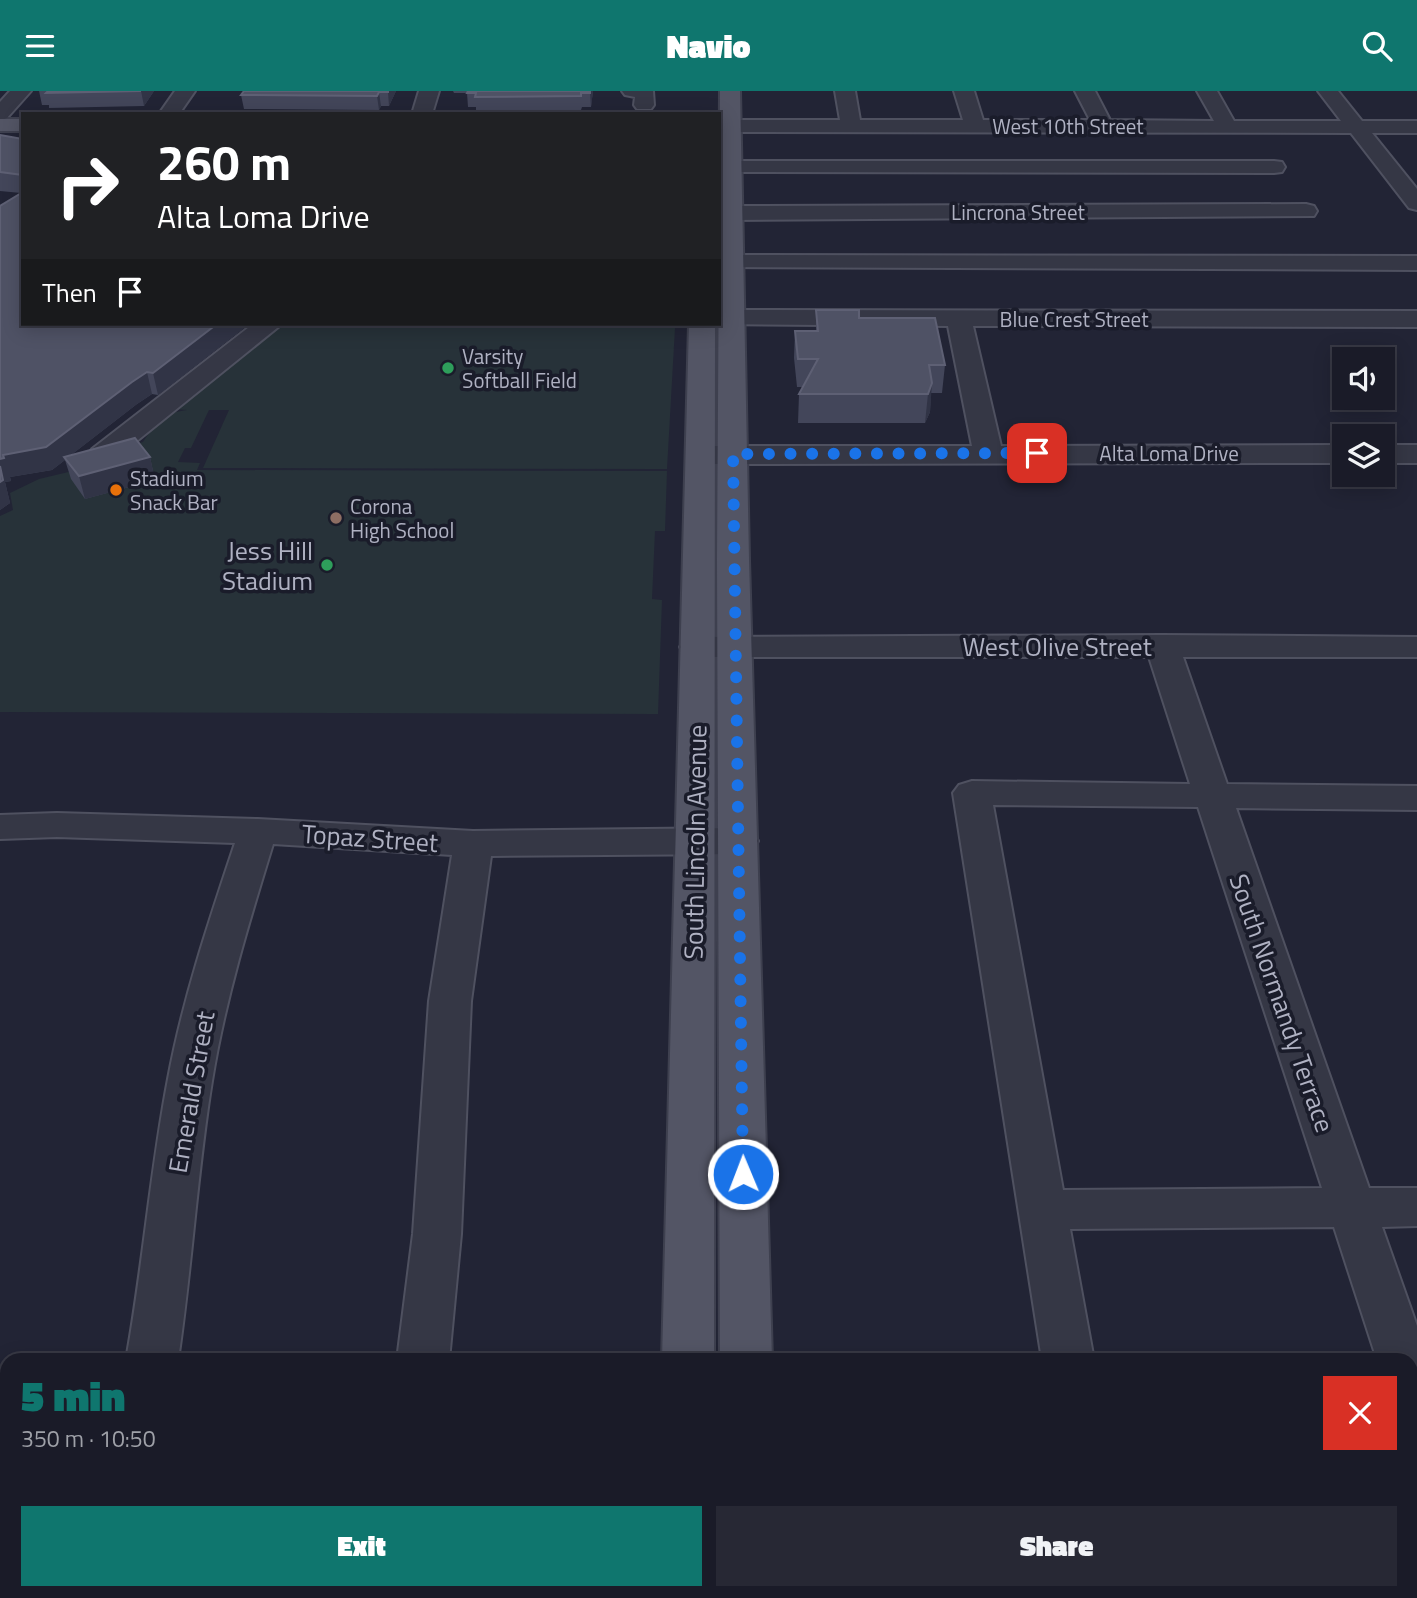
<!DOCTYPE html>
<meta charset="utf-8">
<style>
:root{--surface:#1a1b28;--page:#272834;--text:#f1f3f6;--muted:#9fa1a8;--line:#383945;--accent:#0f766e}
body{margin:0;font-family:"Titillium Web",sans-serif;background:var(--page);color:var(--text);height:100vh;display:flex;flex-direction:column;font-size:26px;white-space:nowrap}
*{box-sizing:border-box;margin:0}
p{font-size:23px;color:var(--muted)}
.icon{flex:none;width:38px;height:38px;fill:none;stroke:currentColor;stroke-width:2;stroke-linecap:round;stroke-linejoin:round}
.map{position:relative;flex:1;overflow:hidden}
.panel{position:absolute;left:0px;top:1262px;width:1418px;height:247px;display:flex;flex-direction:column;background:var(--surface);border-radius:21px 21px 0 0;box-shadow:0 4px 18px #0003,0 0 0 2px var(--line)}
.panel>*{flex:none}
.banner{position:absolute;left:21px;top:21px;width:700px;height:214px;border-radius:0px;box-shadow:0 4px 18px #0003,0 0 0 2px var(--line);background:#202124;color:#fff;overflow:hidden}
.controls{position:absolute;left:1332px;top:256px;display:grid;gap:14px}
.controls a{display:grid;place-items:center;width:63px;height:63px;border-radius:0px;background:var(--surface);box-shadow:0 4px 18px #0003,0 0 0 2px var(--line);font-size:35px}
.pin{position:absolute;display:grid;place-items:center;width:60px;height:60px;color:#fff;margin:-30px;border-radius:14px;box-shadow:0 4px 10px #0006}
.me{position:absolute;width:77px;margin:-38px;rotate:359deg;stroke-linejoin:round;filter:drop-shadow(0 0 5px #0008)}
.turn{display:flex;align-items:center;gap:24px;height:147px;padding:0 21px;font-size:32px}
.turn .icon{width:91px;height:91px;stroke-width:2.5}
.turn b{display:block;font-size:49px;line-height:60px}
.then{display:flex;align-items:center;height:66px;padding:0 21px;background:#0003;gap:14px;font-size:26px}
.round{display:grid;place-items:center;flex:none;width:74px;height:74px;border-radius:0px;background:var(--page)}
.headline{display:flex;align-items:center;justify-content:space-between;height:119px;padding:0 21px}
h1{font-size:42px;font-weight:800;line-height:52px;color:var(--accent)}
.button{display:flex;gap:14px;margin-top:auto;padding:14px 21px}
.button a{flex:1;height:80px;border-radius:0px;background:var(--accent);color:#fff;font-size:28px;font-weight:800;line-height:80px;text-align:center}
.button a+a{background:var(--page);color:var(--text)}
header{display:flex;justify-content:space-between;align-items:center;height:91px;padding:0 21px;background:var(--accent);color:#fff;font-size:32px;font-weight:800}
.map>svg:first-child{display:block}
.green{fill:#273239}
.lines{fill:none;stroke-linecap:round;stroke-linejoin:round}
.minor-casing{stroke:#4f5160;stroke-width:4}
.major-casing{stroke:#3e404f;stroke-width:4}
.minor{fill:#353745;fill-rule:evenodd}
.major{fill:#535565;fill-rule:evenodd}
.wall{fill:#43465a}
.shaded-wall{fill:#313446}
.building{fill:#4f5265;stroke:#5e6074;stroke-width:2}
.route{stroke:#1a73e8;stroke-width:12;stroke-dasharray:0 21.6}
.leisure-dot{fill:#2e9e5b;stroke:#1a1c2a;stroke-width:2.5}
.food-dot{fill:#e8710a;stroke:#1a1c2a;stroke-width:2.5}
.education-dot{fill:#8d6e63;stroke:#1a1c2a;stroke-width:2.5}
.labels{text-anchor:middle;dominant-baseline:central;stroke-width:7;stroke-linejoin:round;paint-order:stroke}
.far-street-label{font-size:21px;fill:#afb1c2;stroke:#1a1c2a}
.far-poi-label{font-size:21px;fill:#afb1c2;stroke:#1a1c2a;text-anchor:start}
.poi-label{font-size:26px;fill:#afb1c2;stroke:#1a1c2a;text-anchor:end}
.street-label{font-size:26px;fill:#afb1c2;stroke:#1a1c2a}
</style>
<header><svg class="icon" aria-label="menu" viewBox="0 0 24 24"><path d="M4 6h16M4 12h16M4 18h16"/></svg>Navio<svg class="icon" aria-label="search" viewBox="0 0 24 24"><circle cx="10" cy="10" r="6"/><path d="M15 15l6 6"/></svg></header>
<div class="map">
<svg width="1417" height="1507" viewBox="0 0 1417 1507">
<rect width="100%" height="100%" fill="#222435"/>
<path class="green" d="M281,233H581L607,236L675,237L667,378L203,377L229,319H209L191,357H185L178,371L200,372L197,379L667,380L665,440H655L652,508L662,509L658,623L0,621V425L13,419L10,402L39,388L123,368L117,358L143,351C158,329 161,323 187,319L173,318Z"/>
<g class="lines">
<defs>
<path id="minor" d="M10,0H31L7,27L0,29V11Z
M175,0H195L179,23H159Z
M419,0H439L432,23H412Z
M622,0H653L654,14L651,18H637L634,14L635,6L625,4Z
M835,0H855L860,29H963L954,0H974L983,29H1090L1075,0H1095L1110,29L1214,30L1197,0H1217L1234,30H1341L1318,0H1338L1362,30H1417V42H1372L1417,98V119L1409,117L1351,42L731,41L724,39L721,35L724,31L731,29H840Z
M731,70H1274L1282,71L1285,76L1282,81L1274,82L723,81L720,76L723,71Z
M1306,113L1314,115L1317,120L1314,125L731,129L723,127L720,122L723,117L731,115Z
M731,164L1417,165V179L723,176L719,171L723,166Z
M719,219L1417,220V236L973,235L1001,355L1344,354V372L700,373L690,370L686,364L690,358L700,355H972L948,235L712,233H719Z
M253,233H282L112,370L102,373L92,370L88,364L92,358Z
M1382,354H1417V372H1382Z
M1162,544L1417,546V566H1183L1227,693L1417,695V719L1236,717L1369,1097H1417V1135L1382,1136L1417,1235V1335L1410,1332V1269H1377L1334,1136L1070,1138L1094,1269H1042L953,702L959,694L972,690L1190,693L1149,566H697L685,563L680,556L685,549L697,546ZM993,714L1198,716L1322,1097L1063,1099Z
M57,722L258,728L473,740L739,737L753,741L758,750L753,759L739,763L491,765L471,910L461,1143L449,1269H397L413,1143L429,910L452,764L273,753C249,831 225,909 212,990C197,1082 192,1176 178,1269H126C143,1176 150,1081 168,988C183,907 209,830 235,752L57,746L0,748V724Z
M62,1502H120L118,1507H60Z
M355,1502H413L412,1507H354Z
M1080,1502H1138L1139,1507H1081Z"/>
<path id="major" d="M720,0H740L749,469L772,1269H720L717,469Z
M0,28H23V40H0Z
M689,233H715L714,1269H662Z
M654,1502H712V1507H654Z
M720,1502H778V1507H720Z"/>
</defs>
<use href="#minor" class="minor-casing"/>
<use href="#major" class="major-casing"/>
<use href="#minor" class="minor"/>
<use href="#major" class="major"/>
</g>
<path class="wall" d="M39,0H154L144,15L49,17V14H42Z
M244,0H396L389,15H381L379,19L244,18L241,4Z
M453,0H593L591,16H582L581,19L476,20V16H468L467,2H454Z
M0,44L23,48V233H249L158,304L152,303L137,313L71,364L150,366L155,389L85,408L71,388L65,369L52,379L10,386L11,390L5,391L10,412L0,419L21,102L0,100Z
M816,219L859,227L945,274L942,302H931L930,321L925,332H798L799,303L803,296H797L794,267L795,240H816Z"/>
<path class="shaded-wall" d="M141,0H154L144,15Z
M388,0H396L389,15L388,1Z
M590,0H593L591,16L590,2Z
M379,1L381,15L379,19L377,5Z
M217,233H249L158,304L153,282Z
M147,281L152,303L137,313L66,368L64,366L65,369L52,379L10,386L11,390L5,391L10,412L0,419V368L3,364Z
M932,292L930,321L925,332L928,303Z
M150,366L155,389L85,408L79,385Z"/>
<path class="building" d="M48,0H141L46,2Z
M244,0H388V1H379L377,5L241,4Z
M468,0H590V2H581V5L475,6L476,2H467Z
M0,44L23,48V84L0,81Z
M23,101V233H217L153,282L147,281L132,291L46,356L3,364L4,367L0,368V115Z
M816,219H859V227H935L945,274H929L932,292L928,303H799L818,268H798L795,240H818Z
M135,347L150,366L79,385L64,366Z
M0,375L3,389L0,391Z"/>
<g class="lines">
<path class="route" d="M743,1083L733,363L1037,362"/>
</g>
<g class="leisure-dot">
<circle cx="448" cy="277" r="7"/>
<circle cx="327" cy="474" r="7"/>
</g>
<circle class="food-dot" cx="116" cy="399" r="7"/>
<circle class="education-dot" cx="336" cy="427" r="7"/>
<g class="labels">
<g class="far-street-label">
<text x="1068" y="35">West 10th Street</text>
<text x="1018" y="121">Lincrona Street</text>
<text x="1074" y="228">Blue Crest Street</text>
<text x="1169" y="362">Alta Loma Drive</text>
</g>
<g class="far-poi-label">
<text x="462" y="265">Varsity<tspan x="462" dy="24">Softball Field</tspan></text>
<text x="130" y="387">Stadium<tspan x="130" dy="24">Snack Bar</tspan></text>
<text x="350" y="415">Corona<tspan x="350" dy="24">High School</tspan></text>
</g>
<g class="poi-label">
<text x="313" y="459">Jess Hill<tspan x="313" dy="30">Stadium</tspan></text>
</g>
<g class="street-label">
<text x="1057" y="555">West Olive Street</text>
<text transform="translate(370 747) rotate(4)">Topaz Street</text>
<text transform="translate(695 751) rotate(-89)">South Lincoln Avenue</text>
<text transform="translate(1282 912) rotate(71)">South Normandy Terrace</text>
<text transform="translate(191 1001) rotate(-80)">Emerald Street</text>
</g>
</g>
</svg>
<div class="controls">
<a><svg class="icon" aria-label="sound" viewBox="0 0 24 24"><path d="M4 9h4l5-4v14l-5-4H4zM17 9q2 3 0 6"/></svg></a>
<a><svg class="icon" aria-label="layers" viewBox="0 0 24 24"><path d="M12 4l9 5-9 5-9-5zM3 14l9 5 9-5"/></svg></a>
</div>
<div class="pin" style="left:1037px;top:362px;background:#d93025"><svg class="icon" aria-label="arrive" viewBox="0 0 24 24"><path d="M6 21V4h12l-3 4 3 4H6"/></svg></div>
<svg class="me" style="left:743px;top:1083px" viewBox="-20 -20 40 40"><circle r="17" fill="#1a73e8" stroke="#fff" stroke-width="3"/><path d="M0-11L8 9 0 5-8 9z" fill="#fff"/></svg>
<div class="banner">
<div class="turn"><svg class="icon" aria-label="right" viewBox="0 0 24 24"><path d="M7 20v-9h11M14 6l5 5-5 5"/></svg><div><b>260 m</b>Alta Loma Drive</div></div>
<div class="then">Then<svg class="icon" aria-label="arrive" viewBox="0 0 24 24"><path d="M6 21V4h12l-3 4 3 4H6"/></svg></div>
</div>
<section class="panel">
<div class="headline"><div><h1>5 min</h1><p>350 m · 10:50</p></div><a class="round" style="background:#d93025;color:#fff"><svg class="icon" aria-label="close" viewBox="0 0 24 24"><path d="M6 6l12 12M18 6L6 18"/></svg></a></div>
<div class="button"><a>Exit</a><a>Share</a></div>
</section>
</div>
